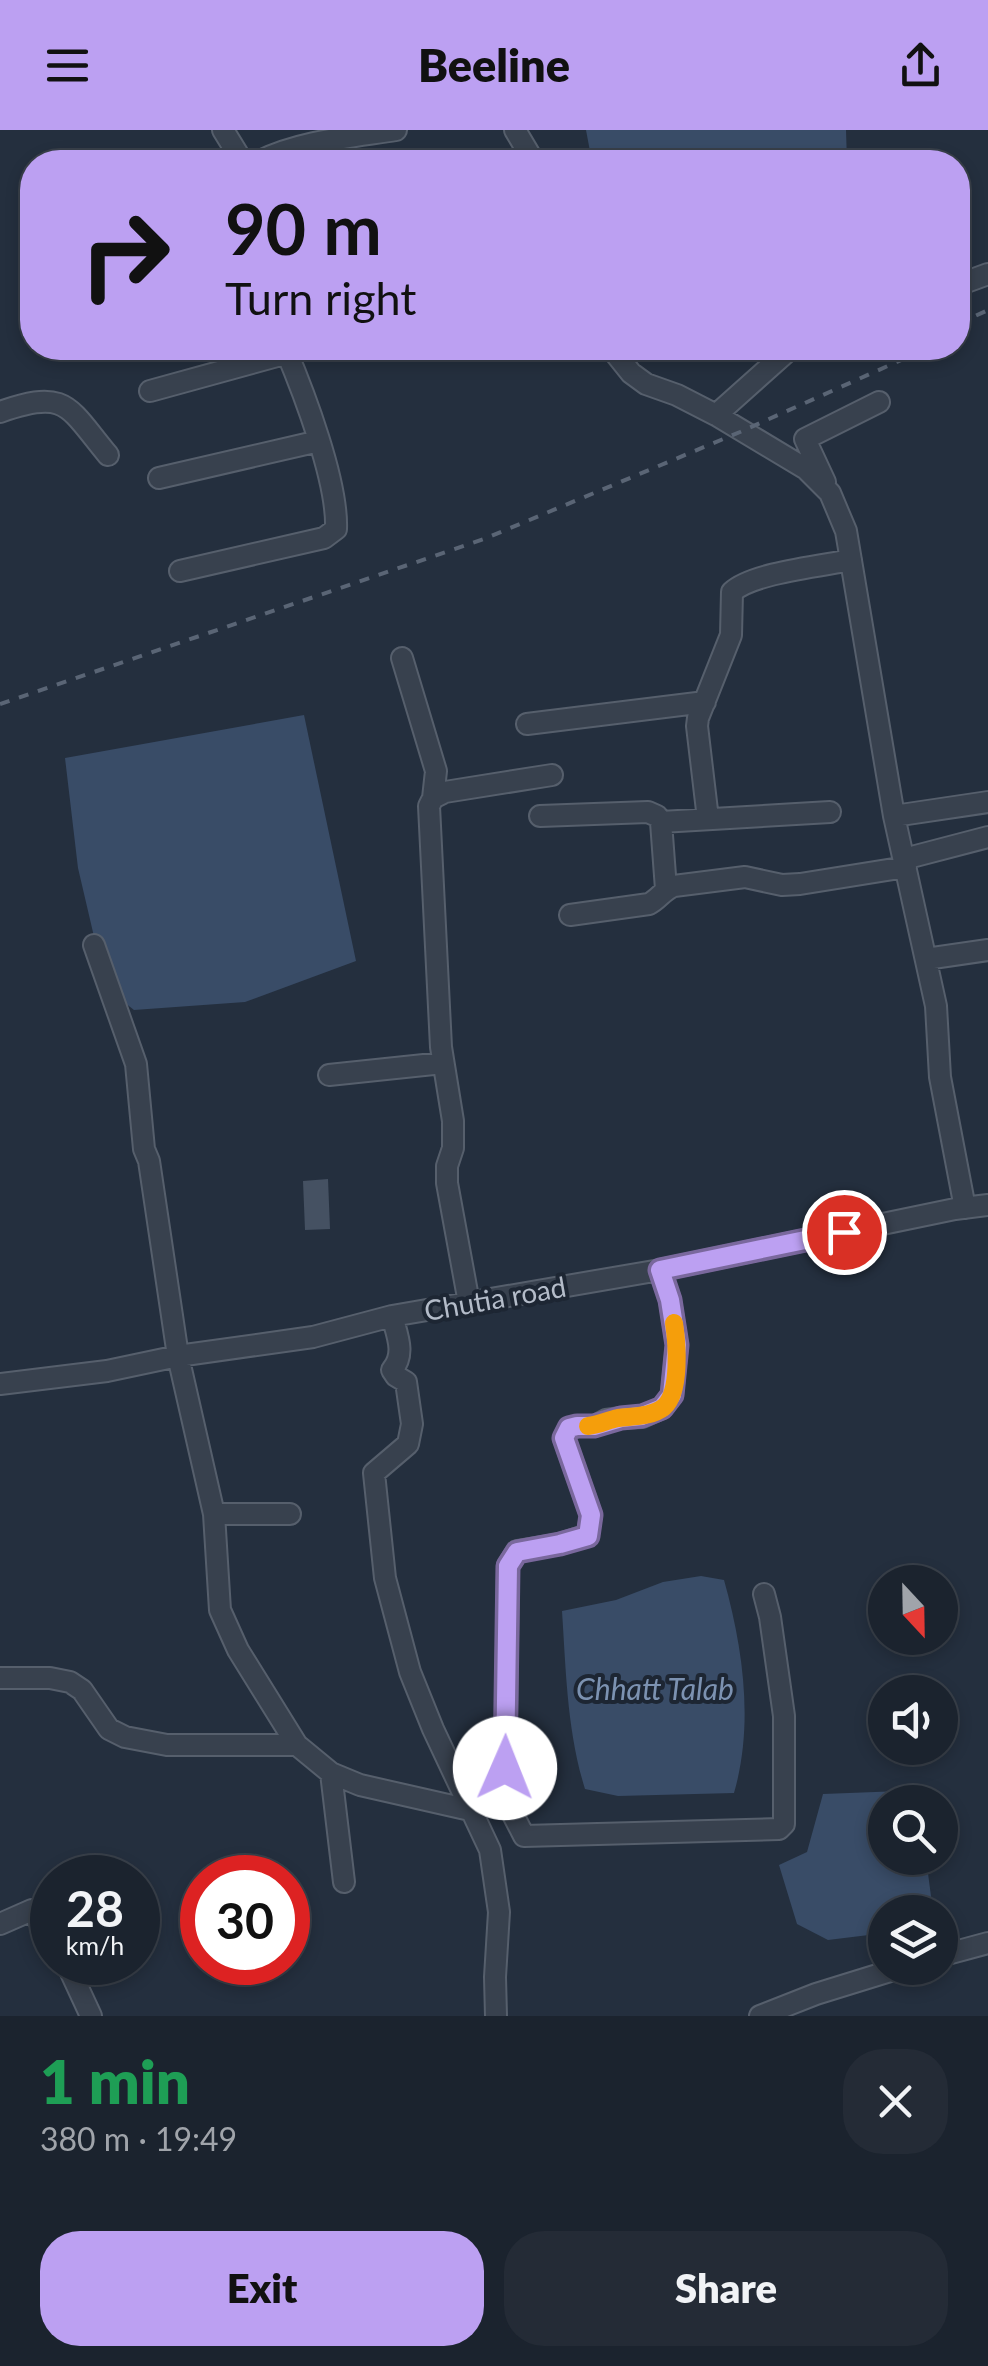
<!DOCTYPE html>
<meta charset="utf-8">
<style>
:root{--surface:#1b232e;--page:#242b36;--text:#f1f3f6;--muted:#a0a4aa;--line:#39404a;--accent:#bca0f2}
body{margin:0;font-family:Lato,sans-serif;background:var(--page);color:var(--text);height:100vh;display:flex;flex-direction:column;font-size:38px;white-space:nowrap}
*{box-sizing:border-box;margin:0}
p{font-size:32px;color:var(--muted)}
.icon{flex:none;width:55px;height:55px;fill:none;stroke:currentColor;stroke-width:2;stroke-linecap:round;stroke-linejoin:round}
.map{position:relative;height:1886px;overflow:hidden}
.details{display:flex;flex-direction:column;background:var(--surface);flex:1}
.details>*{flex:none}
.banner{position:absolute;left:20px;top:20px;width:950px;height:210px;border-radius:40px;box-shadow:0 5px 15px #0003,0 0 0 2px var(--line);background:#bca0f2;color:#111;overflow:hidden}
.needle{width:65px;rotate:158deg}
.fabs{position:absolute;left:868px;top:1435px;display:grid;gap:20px}
.fabs a{display:grid;place-items:center;width:90px;height:90px;border-radius:50%;background:var(--surface);box-shadow:0 5px 15px #0003,0 0 0 2px var(--line);font-size:50px}
.speed{position:absolute;left:30px;top:1725px;display:flex;gap:20px;font-size:50px;font-weight:700;text-align:center}
.speed>*{display:grid;place-content:center;width:130px;height:130px;border-radius:50%;background:var(--surface);box-shadow:0 5px 15px #0003,0 0 0 2px var(--line);line-height:1}
.speed small{font-size:25px;font-weight:400}
.speed .limit{border:15px solid #d22;background:#fff;color:#111}
.pin{position:absolute;display:grid;place-items:center;width:85px;height:85px;color:#fff;margin:-42px;border:5px solid #fff;border-radius:50%;box-shadow:0 2px 10px #0007}
.me{position:absolute;width:110px;margin:-55px;rotate:1deg;stroke-linejoin:round;filter:drop-shadow(0 0 8px #0008)}
.turn{display:flex;align-items:center;gap:35px;height:210px;padding:0 40px;font-size:45px}
.turn .icon{width:130px;height:130px;stroke-width:2.5}
.turn b{display:block;font-size:70px;line-height:85px}
.round{display:grid;place-items:center;flex:none;width:105px;height:105px;border-radius:40px;background:var(--page)}
.head{display:flex;align-items:center;justify-content:space-between;height:170px;padding:0 40px}
h1{font-size:60px;font-weight:800;line-height:75px;color:#1e9e55}
.primary-button{display:flex;gap:20px;margin-top:auto;padding:20px 40px}
.primary-button a{flex:1;height:115px;border-radius:40px;background:var(--accent);color:#111;font-size:40px;font-weight:800;line-height:115px;text-align:center}
.primary-button a+a{background:var(--page);color:var(--text)}
header{display:flex;justify-content:space-between;align-items:center;height:130px;padding:0 40px;background:var(--accent);color:#111;font-size:45px;font-weight:800}
.map>svg:first-child{display:block}
.water{fill:#394c67}
.building{fill:#455162}
.lines{fill:none;stroke-linecap:round;stroke-linejoin:round}
.minor-casing{stroke:#565f6c;stroke-width:24}
.minor{stroke:#38414e;stroke-width:20}
.rail{stroke:#5a6575;stroke-width:4;stroke-dasharray:10 10;stroke-linecap:butt}
.route-casing{stroke:#7a689d;stroke-width:25}
.route{stroke:#bca0f2;stroke-width:18}
.slow{stroke:#f59e0b;stroke-width:18}
.labels{text-anchor:middle;dominant-baseline:central;stroke-width:8;stroke-linejoin:round;paint-order:stroke}
.street-label{font-size:28px;fill:#b4bcc9;stroke:#1d2633}
.water-label{font-size:30px;font-style:italic;fill:#7c92b1;stroke:#1d2633}
</style>
<header><svg class="icon" aria-label="menu" viewBox="0 0 24 24"><path d="M4 6h16M4 12h16M4 18h16"/></svg>Beeline<svg class="icon" aria-label="share" viewBox="0 0 24 24"><path d="M12 15V3M7 8l5-5 5 5M5 13v7h14v-7"/></svg></header>
<div class="map">
<svg width="988" height="1886" viewBox="0 0 988 1886">
<rect width="100%" height="100%" fill="#242f3e"/>
<path class="water" d="M586,0H846L847,32H592Z
M304,585L356,831L245,872L134,880L106,858L78,738L65,628Z
M701,1446L724,1450C743,1518 754,1594 734,1663L618,1666L585,1659C567,1601 566,1541 562,1481L616,1470L663,1452Z
M901,1661L906,1672H885V1728H926L932,1774L924,1782H885V1803L828,1810L797,1794L779,1735L807,1722L823,1664Z"/>
<path class="building" d="M328,1049L330,1099L305,1100L303,1051Z"/>
<g class="lines">
<defs>
<path id="minor" d="M223,0L239,26L247,32
M515,0L534,32
M258,32C299,11 351,7 396,0
M958,155L988,144
M611,218L631,243L646,254L677,265L716,285L806,339L830,363L846,401L894,686L936,876L940,947L965,1078
M150,261L288,223
M0,282C67,258 68,277 108,325
M716,285L791,218
M159,348L319,311
M825,352L805,309L879,272
M180,441L324,408L336,399C338,352 304,263 285,218
M402,528L436,641L433,668
M527,594L705,572
M540,686L648,682L657,686L661,692L666,759
M894,686L988,672
M708,689L697,596L698,588L731,505L732,462C752,443 821,436 851,430
M661,692L830,682
M904,729L988,707
M570,785L649,774C659,769 663,760 674,756L745,747L782,755L800,754L906,737
M94,815L136,934L144,1019L149,1031L178,1226L214,1384L220,1480L238,1520L297,1615L331,1643L360,1655L470,1680L490,1671L505,1669
M926,829L988,820
M329,945L443,933
M660,1140L670,1170L677,1215L672,1265L662,1278L642,1287L621,1288L606,1290L595,1296H577L569,1299L564,1308L591,1385L588,1405L560,1414L517,1421L508,1436L505,1669L524,1706L779,1699L784,1694V1586L770,1487L764,1464
M469,1173L447,1053V1036L453,1018V991L441,917L429,676L433,668L445,662L552,645
M392,1186C397,1205 406,1224 392,1240L396,1246L406,1252L412,1294L408,1314L374,1343L385,1448L410,1542L433,1599L490,1720L499,1782L495,1847L496,1886
M0,1254L107,1241L178,1226L313,1207L392,1186L660,1140L955,1079L988,1075
M214,1384H290
M0,1548H50L70,1552L82,1560L109,1599L125,1607L167,1615H297
M331,1643L344,1752
M0,1794L32,1780L52,1811
M940,1826L988,1813
M66,1832L91,1886
M760,1886L816,1864L900,1838"/>
</defs>
<use href="#minor" class="minor-casing"/>
<use href="#minor" class="minor"/>
<path class="rail" d="M958,194L988,180
M0,574L484,409L740,302L928,218"/>
</g>
<g class="lines">
<defs>
<path id="route" d="M505,1638L508,1436L517,1422L560,1414L588,1406L591,1385L564,1308L569,1298L577,1296H594L621,1288L642,1286L662,1278L672,1265L677,1215L670,1170L660,1140L844,1102"/>
</defs>
<use href="#route" class="route-casing"/>
<use href="#route" class="route"/>
<path class="slow" d="M588,1296C599,1295 608,1290 618,1288C634,1286 651,1287 664,1277C681,1262 677,1213 674,1193"/>
</g>
<g class="labels">
<g class="street-label">
<text transform="translate(495 1168) rotate(-10)">Chutia road</text>
</g>
<g class="water-label">
<text x="655" y="1558">Chhatt Talab</text>
</g>
</g>
</svg>
<div class="fabs">
<a><svg class="needle" viewBox="-14 -14 28 28"><path d="M0-13l5 13h-10z" fill="#e53935"/><path d="M0 13l5-13h-10z" fill="#a0a4aa"/></svg></a>
<a><svg class="icon" aria-label="sound" viewBox="0 0 24 24"><path d="M4 9h4l5-4v14l-5-4H4zM17 9q2 3 0 6"/></svg></a>
<a><svg class="icon" aria-label="search" viewBox="0 0 24 24"><circle cx="10" cy="10" r="6"/><path d="M15 15l6 6"/></svg></a>
<a><svg class="icon" aria-label="layers" viewBox="0 0 24 24"><path d="M12 4l9 5-9 5-9-5zM3 14l9 5 9-5"/></svg></a>
</div>
<div class="speed"><div>28<small>km/h</small></div><div class="limit">30</div></div>
<div class="pin" style="left:844px;top:1102px;background:#d93025"><svg class="icon" aria-label="arrive" viewBox="0 0 24 24"><path d="M6 21V4h12l-3 4 3 4H6"/></svg></div>
<svg class="me" style="left:505px;top:1638px" viewBox="-20 -20 40 40"><circle r="19" fill="#fff"/><path d="M0-13L10 11 0 6-10 11z" fill="#bca0f2"/></svg>
<div class="banner">
<div class="turn"><svg class="icon" aria-label="right" viewBox="0 0 24 24"><path d="M7 20v-9h11M14 6l5 5-5 5"/></svg><div><b>90 m</b>Turn right</div></div>
</div>
</div>
<section class="details">
<div class="head"><div><h1>1 min</h1><p>380 m · 19:49</p></div><a class="round"><svg class="icon" aria-label="close" viewBox="0 0 24 24"><path d="M6 6l12 12M18 6L6 18"/></svg></a></div>
<div class="primary-button"><a>Exit</a><a>Share</a></div>
</section>
